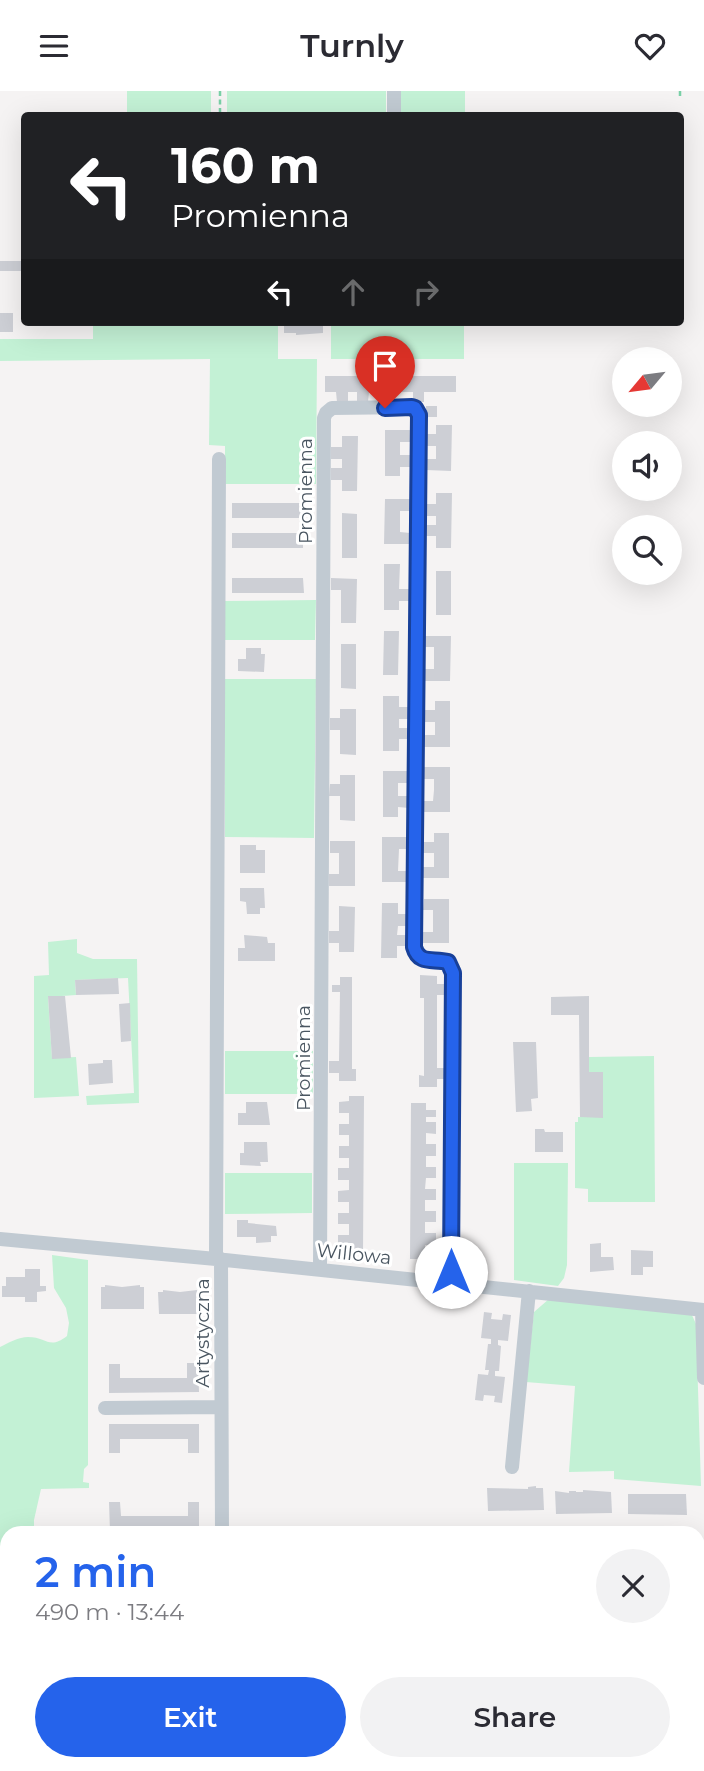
<!DOCTYPE html>
<meta charset="utf-8">
<style>
:root{--surface:#fff;--page:#f2f2f3;--text:#2b2b33;--muted:#7c7c81;--accent:#2563eb}
body{margin:0;font-family:Montserrat,sans-serif;background:var(--page);color:var(--text);height:100vh;display:flex;flex-direction:column;font-size:26px;white-space:nowrap}
*{box-sizing:border-box;margin:0}
p{font-size:23px;color:var(--muted)}
.icon{flex:none;width:38px;height:38px;fill:none;stroke:currentColor;stroke-width:2;stroke-linecap:round;stroke-linejoin:round}
.map{position:relative;flex:1;overflow:hidden}
.side{position:absolute;left:0px;top:1435px;width:705px;height:245px;display:flex;flex-direction:column;background:var(--surface);border-radius:21px 21px 0 0;box-shadow:0 7px 28px #0002}
.side>*{flex:none}
.guide{position:absolute;left:21px;top:21px;width:663px;height:214px;border-radius:7px;box-shadow:0 7px 28px #0002;background:#202124;color:#fff;overflow:hidden}
.needle{width:46px;rotate:241deg}
.controls{position:absolute;left:612px;top:256px;display:grid;gap:14px}
.controls a{display:grid;place-items:center;width:70px;height:70px;border-radius:50%;background:var(--surface);box-shadow:0 7px 28px #0002;font-size:35px}
.pin{position:absolute;display:grid;place-items:center;width:60px;height:60px;color:#fff;margin:-72px -30px;border-radius:50% 50% 50% 0;rotate:-45deg;box-shadow:0 0 7px #0007}
.pin .icon{rotate:45deg}
.me{position:absolute;width:77px;margin:-38px;rotate:0deg;stroke-linejoin:round;filter:drop-shadow(0 0 5px #0008)}
.turn{display:flex;align-items:center;gap:24px;height:147px;padding:0 35px;font-size:32px}
.turn .icon{width:91px;height:91px;stroke-width:2.5}
.turn b{display:block;font-size:49px;line-height:60px}
.lanes{display:flex;align-items:center;height:66px;padding:0 35px;background:#0003;justify-content:center;gap:35px;direction:ltr}
.lanes .off{opacity:.35}
.round{display:grid;place-items:center;flex:none;width:74px;height:74px;border-radius:37px;background:var(--page)}
.summary{display:flex;align-items:center;justify-content:space-between;height:119px;padding:0 35px}
h1{font-size:42px;font-weight:600;line-height:52px;color:var(--accent)}
.button{display:flex;gap:14px;margin-top:auto;padding:14px 35px}
.button a{flex:1;height:80px;border-radius:42px;background:var(--accent);color:#fff;font-size:28px;font-weight:600;line-height:80px;text-align:center}
.button a+a{background:var(--page);color:var(--text)}
header{display:flex;justify-content:space-between;align-items:center;height:91px;padding:0 35px;background:var(--surface);font-size:32px;font-weight:600}
.map>svg:first-child{display:block}
.green{fill:#c3f1d5}
.lines{fill:none;stroke-linecap:round;stroke-linejoin:round}
.stream{stroke:#90daee;stroke-width:3.5}
.building{fill:#cdcfd5}
.path{stroke:#7ad0a6;stroke-width:2.5;stroke-dasharray:5 3.5;stroke-linecap:butt}
.minor{stroke:#c1cad2;stroke-width:14}
.route-casing{stroke:#184099;stroke-width:18}
.route{stroke:#2563eb;stroke-width:12}
.labels{text-anchor:middle;dominant-baseline:central;stroke-width:6;stroke-linejoin:round;paint-order:stroke}
.street-label{font-size:19px;fill:#4a5661;stroke:#fff}
</style>
<header><svg class="icon" aria-label="menu" viewBox="0 0 24 24"><path d="M4 6h16M4 12h16M4 18h16"/></svg>Turnly<svg class="icon" aria-label="heart" viewBox="0 0 24 24"><path d="M12 20l-8-8c-3-5 5-10 8-4 3-6 11-1 8 4z"/></svg></header>
<div class="map">
<svg width="704" height="1680" viewBox="0 0 704 1680">
<rect width="100%" height="100%" fill="#f5f3f3"/>
<path class="green" d="M127,0H211V24H127Z
M227,0H386V24H227Z
M401,0H465V24H401Z
M93,231H278V268H317L316,393H225V355L209,354L210,268L0,270V248H93Z
M331,231H464V268H331Z
M316,509L315,549H225V510Z
M224,588H316L314,747L225,746Z
M77,848V862L93,868H137L139,1012L87,1014L86,1005L134,1002L128,887L75,889L76,904L48,906L52,967L76,966L79,1005L34,1007V885L49,884L48,851Z
M225,960H313V1003H225Z
M654,965L655,1111H588V1098L575,1097V1031H578V1026H603V982L589,981V966Z
M514,1072H568L567,1174L564,1187L558,1195L514,1189Z
M225,1082H312V1122L225,1123Z
M52,1164L88,1169V1374L84,1378L83,1391L89,1392V1397L41,1398L34,1429V1442H7V1472L0,1471V1256C8,1252 19,1246 28,1246C47,1246 49,1259 67,1245L69,1232L66,1217L54,1197Z
M549,1208L691,1222L696,1233L701,1395L614,1388V1380L569,1381L575,1295L526,1291L534,1221Z"/>
<g class="lines">
<path class="stream" d="M0,1651H7"/>
</g>
<path class="building" d="M0,170H24V180H0Z
M0,222H13V241H0Z
M284,231H323V242L296,244V242H284Z
M325,285H380V301H369L368,311H357V301H348V311H337L336,301H325Z
M401,285H456V301H424V311H413V301H401Z
M426,315H437V326H426Z
M436,334H452L451,380L426,379V368H436V355H426V343H436Z
M385,339H411V351H400V364H411V376H400V385H385Z
M342,345H358L357,400H342V389H331V377H342V368H331V356H342Z
M436,402H452L451,457H436V445H425V434H436V425H425V413H436Z
M385,408H410V420H400V441L410,442V453H384Z
M232,412H303V427H232Z
M342,422L357,423V467H342Z
M232,442H303V457H232Z
M384,473H400L399,498H410V510H399V519H384Z
M436,480H451V524H436Z
M232,487H303L304,502H232Z
M331,487L357,488L356,532H341V499H331Z
M384,540H399L398,584H383Z
M425,545H451L450,590H425V578H434V556H425Z
M341,553H356V598L341,597Z
M246,557H261V563H265L264,581L238,580V568H246Z
M383,605H399V616H409V628H399V637H409V648H399V660H383Z
M435,610H450V656H424V644H435V631H424V619H435Z
M340,618H356V664L340,663V639H330V627H340Z
M424,676H450V721H424V710H433L434,699V688H424Z
M383,680H409V692H398V705H409V717L398,716V726H383Z
M340,684H355V730L340,729V705H329L330,693H340Z
M434,742H449V787H423V776H434V762H423L424,751H434Z
M382,746H408V758H399L398,780H408V791H382Z
M330,750H355V795H329V783H339V762H330Z
M240,754H256V759H265V782H240Z
M240,797H264L265,817H260V823H247L246,811L240,810Z
M424,808H449V852H423V841H433V819H423Z
M382,812H398V823H408V835H398L397,844H408V855H397V867H381Z
M339,815L355,816L354,861H339V852H329V840H339Z
M244,844L267,846L268,852H275V870H238V857H245Z
M420,884L437,885V893H448V904H437V977H447V988H437V996H419V984L424,985V907H420Z
M340,886H352V978H356V990H339V982H329V970H339L340,901H332V894H340Z
M118,887L119,903L76,904L75,889Z
M48,905H65L71,967L52,968Z
M589,905V981H603V1027L580,1026L579,924H551V906Z
M130,912L131,950L121,951L119,913Z
M513,951H536L538,1007L531,1008L532,1020L516,1021Z
M103,969H112L113,992L89,994L88,973L103,972Z
M349,1005H364L363,1162H349V1155L338,1156V1144H349V1133H338V1122H349V1111H338V1100L349,1099V1089H338V1077H349V1067H339V1055H349V1044H339V1033H349V1022H339V1011L349,1010Z
M246,1011H267L270,1034H238V1022H246Z
M411,1012H426V1019H436V1026H426V1031H436V1043L426,1042V1053H436V1065H426V1076H436V1087H426L425,1098H436V1109H425V1120H436V1131H425V1142H436V1154H425L426,1168H410Z
M535,1038H544L545,1041H563V1061H535Z
M244,1051H267L268,1071H260L261,1075L240,1074V1062H244Z
M237,1129H248V1132L276,1135L277,1145H271V1151L256,1152V1146H237Z
M601,1152V1166H613L614,1179L590,1181V1153Z
M631,1159L653,1160V1176H643V1184H631Z
M25,1178H40V1195H46V1200L37,1201V1211H25V1206H2V1195H6V1186H25Z
M105,1194L122,1196L140,1194V1196H144V1218H101V1196H105Z
M163,1199L180,1201L197,1199V1201H202V1223H159L158,1201H163Z
M484,1221L492,1222L491,1228L502,1229L503,1223L511,1224L508,1250L498,1249V1254L501,1255L499,1280H495V1285L505,1286L502,1312L494,1311L495,1305L484,1304L483,1310L475,1309L478,1283L488,1284L489,1279H485L488,1253H491V1248L481,1247Z
M187,1272H198L199,1301L109,1302V1273H120V1287H187Z
M109,1333H199V1362H188V1348H120V1362H109Z
M536,1395V1397H543L544,1419L488,1420L487,1397L528,1398V1396Z
M583,1399L611,1401L612,1422L556,1423L555,1400L569,1402V1400H576V1401H583Z
M628,1403H686L687,1424L628,1423Z
M109,1411H120L121,1425H188V1411H199V1439L110,1440Z"/>
<g class="lines">
<path class="path" d="M220,0V24
M680,5V0"/>
<path class="minor" d="M394,24V0
M0,1148L216,1168L704,1219
M216,1168L219,368
M221,1168L222,1442
M320,1179L324,327L326,322L332,317L412,316L415,317L419,324L414,856C419,874 433,867 448,871L453,882L451,1192
M702,1219L704,1287
M105,1317L221,1316
M512,1376L529,1200"/>
</g>
<g class="lines">
<defs>
<path id="route" d="M385,317L412,316L415,317L419,324L414,856C419,874 433,867 448,871L453,882L451,1181"/>
</defs>
<use href="#route" class="route-casing"/>
<use href="#route" class="route"/>
</g>
<g class="labels">
<g class="street-label">
<text transform="translate(305 400) rotate(-90)">Promienna</text>
<text transform="translate(303 967) rotate(-90)">Promienna</text>
<text transform="translate(354 1163) rotate(6)">Willowa</text>
<text transform="translate(202 1242) rotate(-90)">Artystyczna</text>
</g>
</g>
</svg>
<div class="controls">
<a><svg class="needle" viewBox="-14 -14 28 28"><path d="M0-13l5 13h-10z" fill="#e53935"/><path d="M0 13l5-13h-10z" fill="#7c7c81"/></svg></a>
<a><svg class="icon" aria-label="sound" viewBox="0 0 24 24"><path d="M4 9h4l5-4v14l-5-4H4zM17 9q2 3 0 6"/></svg></a>
<a><svg class="icon" aria-label="search" viewBox="0 0 24 24"><circle cx="10" cy="10" r="6"/><path d="M15 15l6 6"/></svg></a>
</div>
<div class="pin" style="left:385px;top:317px;background:#d93025"><svg class="icon" aria-label="arrive" viewBox="0 0 24 24"><path d="M6 21V4h12l-3 4 3 4H6"/></svg></div>
<svg class="me" style="left:451px;top:1181px" viewBox="-20 -20 40 40"><circle r="19" fill="#fff"/><path d="M0-13L10 11 0 6-10 11z" fill="#2563eb"/></svg>
<div class="guide">
<div class="turn"><svg class="icon" aria-label="left" viewBox="0 0 24 24"><path d="M17 20v-9H6M10 6l-5 5 5 5"/></svg><div><b>160 m</b>Promienna</div></div>
<div class="lanes"><svg class="icon" aria-label="left" viewBox="0 0 24 24"><path d="M17 20v-9H6M10 6l-5 5 5 5"/></svg><svg class="icon off" aria-label="ahead" viewBox="0 0 24 24"><path d="M12 20V5M6 11l6-6 6 6"/></svg><svg class="icon off" aria-label="right" viewBox="0 0 24 24"><path d="M7 20v-9h11M14 6l5 5-5 5"/></svg></div>
</div>
<section class="side">
<div class="summary"><div><h1>2 min</h1><p>490 m · 13:44</p></div><a class="round"><svg class="icon" aria-label="close" viewBox="0 0 24 24"><path d="M6 6l12 12M18 6L6 18"/></svg></a></div>
<div class="button"><a>Exit</a><a>Share</a></div>
</section>
</div>
